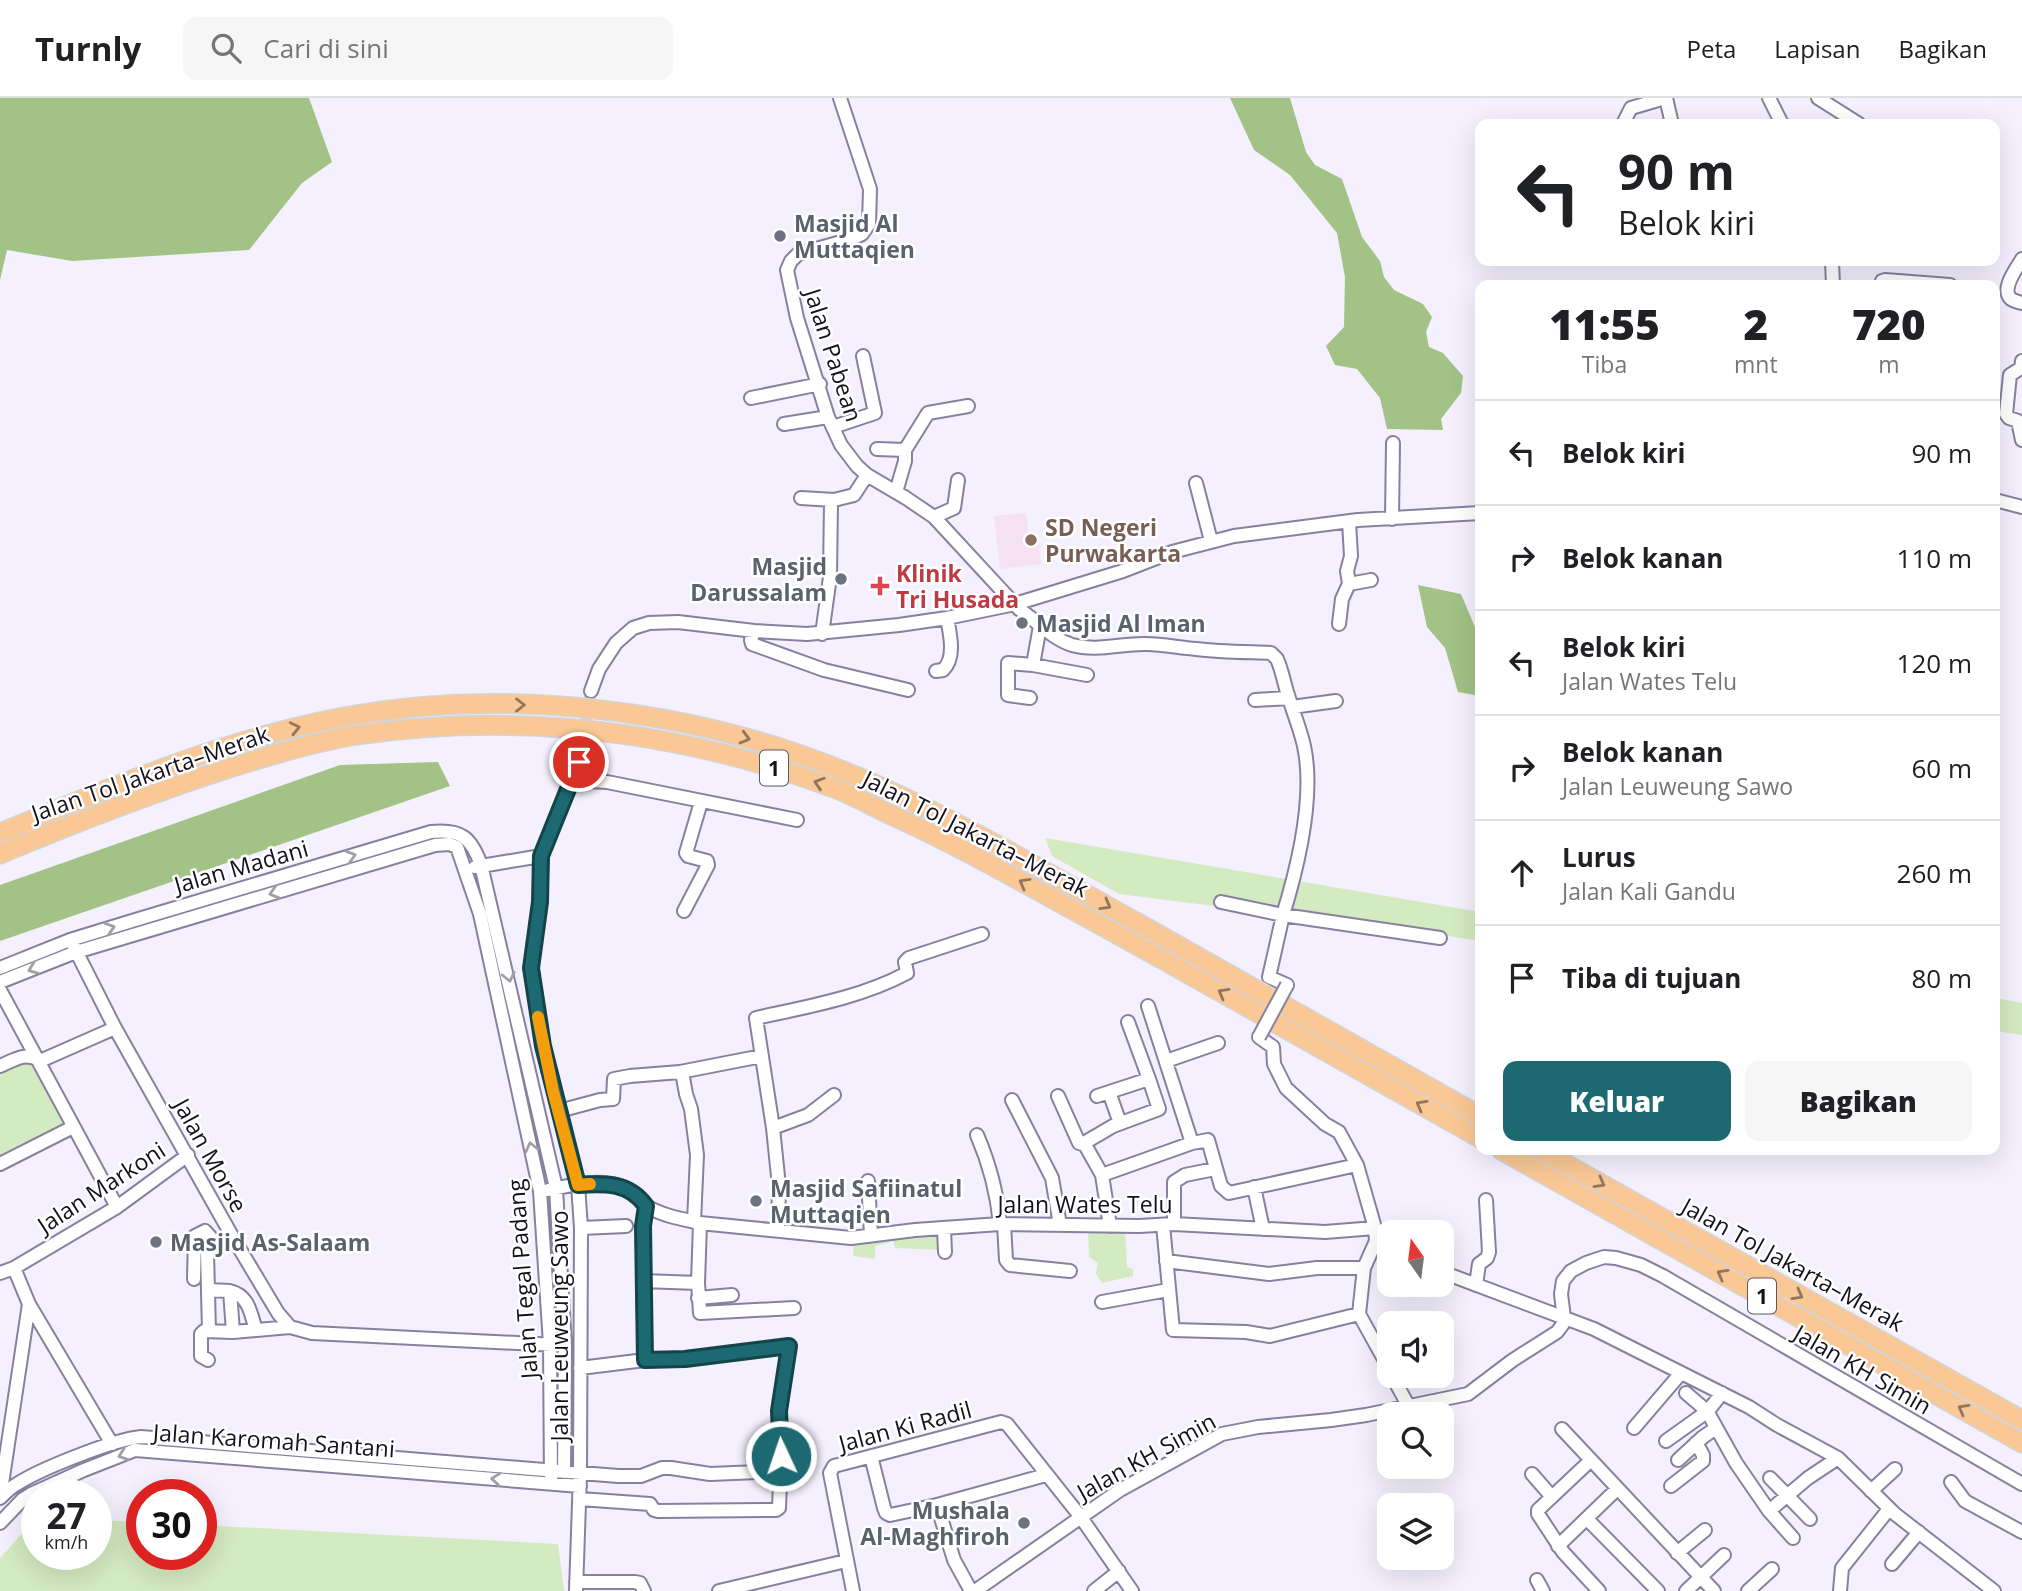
<!DOCTYPE html>
<html lang="id">
<meta charset="utf-8">
<style>
:root{--surface:#fff;--page:#f6f6f6;--text:#202124;--muted:#757577;--line:#e0e0e0;--accent:#1d6971}
body{margin:0;font-family:"Open Sans",sans-serif;background:var(--page);color:var(--text);height:100vh;display:flex;flex-direction:column;font-size:26px;white-space:nowrap}
*{box-sizing:border-box;margin:0}
p{font-size:23px;color:var(--muted)}
.icon{flex:none;width:38px;height:38px;fill:none;stroke:currentColor;stroke-width:2;stroke-linecap:round;stroke-linejoin:round}
.map{position:relative;flex:1;overflow:hidden}
.drawer{position:absolute;left:1475px;top:182px;width:525px;height:875px;display:flex;flex-direction:column;background:var(--surface);border-radius:14px;box-shadow:0 7px 28px #0002}
.drawer>*{flex:none}
.hud{position:absolute;left:1475px;top:21px;width:525px;height:147px;border-radius:14px;box-shadow:0 7px 28px #0002;background:#fff;color:var(--text);overflow:hidden}
.needle{width:46px;rotate:346deg}
.tools{position:absolute;left:1377px;top:1122px;display:grid;gap:14px}
.tools a{display:grid;place-items:center;width:77px;height:77px;border-radius:14px;background:var(--surface);box-shadow:0 7px 28px #0002;font-size:35px}
.speed{position:absolute;left:21px;top:1381px;display:flex;gap:14px;font-size:35px;font-weight:700;text-align:center}
.speed>*{display:grid;place-content:center;width:91px;height:91px;border-radius:50%;background:var(--surface);box-shadow:0 7px 28px #0002;line-height:1}
.speed small{font-size:18px;font-weight:400}
.speed .limit{border:10px solid #d22;background:#fff;color:#111}
.pin{position:absolute;display:grid;place-items:center;width:60px;height:60px;color:#fff;margin:-30px;border:4px solid #fff;border-radius:50%;box-shadow:0 2px 7px #0007}
.me{position:absolute;width:77px;margin:-38px;rotate:357deg;stroke-linejoin:round;filter:drop-shadow(0 0 5px #0008)}
.turn{display:flex;align-items:center;gap:24px;height:147px;padding:0 28px;font-size:32px}
.turn .icon{width:91px;height:91px;stroke-width:2.5}
.turn b{display:block;font-size:49px;line-height:60px}
.eta{display:flex;justify-content:space-evenly;align-items:center;height:119px;text-align:center}
.eta b{font-size:42px;font-weight:800;line-height:49px}
.action{display:flex;gap:14px;margin-top:auto;padding:14px 28px}
.action a{flex:1;height:80px;border-radius:14px;background:var(--accent);color:#fff;font-size:28px;font-weight:800;line-height:80px;text-align:center}
.action a+a{background:var(--page);color:var(--text)}
ul{padding:0;list-style:none}
li{display:flex;align-items:center;gap:21px;height:105px;padding:0 28px;border-top:2px solid var(--line)}
li div{flex:1}
li b{display:block;font-size:26px}
li em{font-style:normal}
header{display:flex;align-items:center;gap:42px;box-sizing:border-box;height:98px;padding:0 35px;background:var(--surface);border-bottom:2px solid var(--line)}
header strong{font-size:33px}
nav{display:flex;gap:38px;margin-inline-start:auto;font-size:24px}
.search{width:490px;height:63px;background:var(--page);display:flex;align-items:center;gap:18px;box-sizing:border-box;padding:0 24px;border-radius:14px;color:var(--muted);font-size:26px}
.map>svg:first-child{display:block}
.education{fill:#f4e2f4}
.green{fill:#d4eac1}
.forest{fill:#a2c286}
.lines{fill:none;stroke-linecap:round;stroke-linejoin:round}
.minor-tunnel{stroke:#d2cedc;stroke-width:12;stroke-dasharray:12 6;stroke-linecap:butt}
.minor-casing{stroke:#88809f;stroke-width:16}
.highway-casing{stroke:#d5d4d6;stroke-width:21}
.minor{stroke:#fff;stroke-width:12}
.highway{stroke:#f9c895;stroke-width:18}
.minor-bridge-casing{stroke:#88809f;stroke-width:16;stroke-linecap:butt}
.minor-bridge{stroke:#fff;stroke-width:12}
.oneway{stroke:#92755f}
.oneway2{stroke:#a19fa4}
.route-casing{stroke:#134449;stroke-width:18}
.route{stroke:#1d6971;stroke-width:12}
.slow{stroke:#f59e0b;stroke-width:12}
.worship-dot{fill:#6b7280;stroke:#fff;stroke-width:2.5}
.education-dot{fill:#8d6e63;stroke:#fff;stroke-width:2.5}
.health-dot{fill:#e0444e;stroke:#fff;stroke-width:2.5}
.labels{text-anchor:middle;dominant-baseline:central;stroke-width:5;stroke-linejoin:round;paint-order:stroke}
.shield{fill:#fff;stroke:#5a5860;stroke-width:2}
.shield-label{font-size:21px;font-weight:bold;fill:#14101c}
.worship-label{font-size:23px;font-weight:bold;fill:#5b616d;stroke:#fff;text-anchor:start}
.street-label{font-size:23px;fill:#14101c;stroke:#fff}
.education-label{font-size:23px;font-weight:bold;fill:#785e54;stroke:#fff;text-anchor:start}
.health-label{font-size:23px;font-weight:bold;fill:#be3a42;stroke:#fff;text-anchor:start}
</style>
<header>
<strong>Turnly</strong>
<div class="search"><svg class="icon" aria-label="search" viewBox="0 0 24 24"><circle cx="10" cy="10" r="6"/><path d="M15 15l6 6"/></svg>Cari di sini</div>
<nav><a>Peta</a><a>Lapisan</a><a>Bagikan</a></nav>
</header>
<div class="map">
<svg width="2022" height="1493" viewBox="0 0 2022 1493">
<rect width="100%" height="100%" fill="#f4f0fe"/>
<path class="education" d="M1026,415L1029,439H1038L1041,466L1000,471L994,418Z"/>
<path class="green" d="M1045,740L1480,814V843L1423,834L1119,796L1052,758Z
M1995,900L2022,905V937L1995,933Z
M32,961L72,1037L0,1070V974Z
M1088,1131H1125L1127,1169L1133,1171V1178L1102,1185L1096,1176L1098,1165L1089,1159Z
M942,1135V1152L895,1150L893,1143L875,1148V1161L853,1158L854,1143Z
M37,1419V1456H96V1422L142,1424V1456H201V1427L558,1446L564,1493H0V1460Z"/>
<path class="forest" d="M0,0H309L332,64L302,85L249,152L72,163L7,152L0,182Z
M1230,0H1290L1306,54L1315,67L1342,81L1362,139L1380,163L1384,179L1394,192L1423,206L1432,219L1426,234L1429,249L1443,255L1463,278L1461,295L1441,321L1443,332L1387,331L1380,300L1357,271L1335,267L1326,248L1344,229L1345,179L1337,135L1290,77L1254,52Z
M1418,487L1461,496L1480,541V598L1458,594L1445,550L1427,529Z
M438,664L450,688L0,843V787L340,667Z"/>
<g class="lines">
<path class="minor-tunnel" d="M579,664L591,593"/>
<defs>
<path id="minor" d="M840,0L870,91L869,126L862,136L852,141L798,156L791,163L787,172L797,220L828,319L841,347L857,368L867,377L906,400L934,419L1019,511C1037,523 1051,540 1072,547C1097,554 1123,545 1147,546C1163,546 1180,550 1196,551C1220,554 1246,554 1271,555L1277,561C1282,572 1284,585 1288,597C1293,614 1300,630 1304,648C1315,699 1298,768 1283,817L1221,804
M1666,0L1672,26
M1769,0L1782,26
M1818,0L1859,26
M1623,26L1631,10L1665,0
M2022,161C2017,170 2000,191 2011,201C2014,203 2018,204 2022,205
M1832,163L1833,187
M1881,187L1882,183L1885,182L1950,187
M2022,263L2021,270L2010,277L2006,316L2009,320L2018,323L2022,342
M751,300L820,286
M784,326L828,319
M833,329L875,315L863,258
M877,351L905,352V363L896,394
M905,352L928,315L968,308
M1196,385L1211,443
M801,400L834,402
M1995,402L2022,409
M934,419L954,410L958,382
M1392,421L1393,345
M1349,424L1351,458L1347,473L1349,486L1371,482
M1339,526L1342,501L1349,486
M754,533L751,542L752,546L824,572L908,592
M822,536L830,479L831,405L834,402L854,397L867,377
M1033,567L1087,577
M936,573L943,572C956,560 950,536 947,520
M591,593L599,571L616,545L633,530L649,525L678,524L754,533L807,536L899,527L947,520L1015,506L1123,473L1172,454L1234,438L1358,422L1480,415
M1030,600L1008,597V565L1033,567L1040,528
M1255,602L1289,600
M1292,609L1336,603
M574,682L607,684L797,722
M475,769L541,758
M684,813L708,767L707,763L688,758L686,755L701,704
M74,849L115,930L232,1138L278,1215L290,1229L312,1235L557,1247
M0,870L70,842L142,820L431,734C461,731 471,739 481,767L556,1090L565,1248L564,1374
M0,884L76,854L435,747L449,746L457,749L480,816L540,1093L550,1246L551,1385
M1287,887L1269,879L1283,817L1440,840
M0,892L117,1109
M1148,908L1192,1045
M1128,924L1149,981
M1259,939L1273,949L1274,966L1286,990L1325,1026L1339,1034L1357,1067L1375,1130L1376,1143L1364,1170L1359,1216L1390,1272
M1166,963L1218,945
M0,968C14,962 26,953 40,963L115,930
M682,974L686,996L691,1011L697,1057L694,1124
M1109,994L1120,1025
M1058,998L1079,1045L1085,1047
M1097,998L1149,981L1159,1011L1113,1028L1084,1045L1102,1077L1110,1128
M1012,1002L1052,1080L1060,1127
M559,1013L600,1002L613,1001L614,981L630,978L680,974L762,958
M773,1030L808,1017L834,997
M977,1037C990,1067 997,1094 1000,1126
M0,1066L73,1029
M1102,1077L1192,1045L1208,1042L1221,1088L1229,1095L1357,1067
M868,1083L871,1137
M1254,1089L1263,1131
M548,1092C571,1087 601,1080 623,1089C634,1094 639,1103 648,1109C664,1118 682,1121 700,1125L851,1140L915,1132L1000,1126L1139,1128L1174,1126L1325,1134L1375,1130
M646,1108L643,1128V1183L698,1185L700,1215L794,1210
M1004,1126L1006,1162L1010,1167L1070,1173
M1174,1126V1084L1185,1077L1215,1071
M1163,1127L1173,1232L1246,1234L1270,1238L1359,1216
M581,1130L626,1128
M944,1131L945,1154
M778,1132L779,1088L773,1030L756,920C806,909 860,900 907,875L905,864L909,860L982,836
M1376,1143L1390,1152
M1166,1163L1269,1176L1317,1170H1364
M14,1170L29,1206L112,1346
M1442,1174L1594,1231L1749,1309L1777,1327L1838,1360L1895,1416L1994,1493
M0,1175L14,1170L117,1109L188,1057
M194,1181L195,1138L205,1133L215,1144
M698,1185L700,1125
M1476,1187L1479,1166L1487,1160L1489,1154L1486,1102
M209,1192L230,1193L233,1234
M230,1193C249,1197 251,1217 256,1232
M698,1200L732,1197
M1102,1204L1168,1192
M209,1233L207,1154L211,1146L232,1138
M208,1262L201,1258V1236L204,1233L233,1234L290,1229
M580,1270L645,1262L643,1183
M1392,1278L1408,1307
M1686,1295L1707,1313L1736,1365L1769,1413L1793,1440
M1634,1330L1681,1275
M1562,1331L1714,1493
M1666,1343L1708,1313L1722,1295
M871,1358L884,1410L886,1415L890,1417L937,1407L1046,1377
M1678,1362L1703,1339L1716,1330
M1590,1363L1538,1412V1416L1563,1454L1599,1493
M1532,1376L1552,1399
M1770,1380L1810,1421
M1951,1384L1965,1403L2022,1434
M1671,1388L1703,1363V1357L1696,1345
M1871,1393L1895,1371
M0,1399L29,1206
M0,1400C5,1395 11,1389 17,1386C40,1371 115,1341 141,1339L618,1378H641L662,1370H671L710,1376L780,1373
M580,1401L650,1406L654,1412L658,1413L776,1412L779,1410L781,1358L779,1313L789,1248L685,1261L645,1262
M937,1407L954,1462L971,1493
M1769,1413L1808,1380L1838,1360
M1587,1421L1658,1493
M0,1425L23,1401L31,1396L84,1372L135,1352L580,1388
M1558,1448L1617,1391
M1677,1455L1705,1432
M1892,1466L1919,1434
M1537,1482L1543,1493
M576,1484H635L640,1485L644,1493
M576,1493L580,1376L581,1130L578,1087L543,948L531,870L540,804L541,758L579,664
M719,1493L846,1463
M853,1493L830,1375L834,1368L1001,1324L1007,1326L1080,1418L1132,1493
M975,1493L1120,1392L1222,1336L1258,1329L1331,1322L1366,1317L1468,1296L1513,1262L1557,1234L1563,1226L1564,1220L1561,1196L1563,1183L1571,1173L1586,1165L1604,1159L1616,1160L1641,1167L1663,1178L2022,1386
M1094,1493L1119,1473
M1686,1493L1724,1457
M1748,1493L1772,1471
M1840,1493L1842,1470L1889,1411"/>
<path id="highway" d="M0,735C114,688 227,640 349,618C510,589 695,612 846,674C949,716 1047,775 1145,829C1257,892 1369,955 1480,1018
M0,756C77,724 154,694 233,669C274,656 315,644 357,637C520,614 677,632 831,689C851,696 870,707 889,716C960,748 1027,787 1095,824C1224,895 1352,968 1480,1040
M1501,1052L2022,1345
M1541,1052L2022,1322"/>
</defs>
<use href="#minor" class="minor-casing"/>
<use href="#highway" class="highway-casing"/>
<use href="#minor" class="minor"/>
<use href="#highway" class="highway"/>
<defs>
<path id="minor-bridge" d="M1259,939L1287,887"/>
</defs>
<use href="#minor-bridge" class="minor-bridge-casing"/>
<use href="#minor-bridge" class="minor-bridge"/>
</g>
<defs><path id="oneway-chevron" d="M-2-3.5L2.5 0L-2 3.5" fill="none" stroke-width="1.6" stroke-linecap="round" stroke-linejoin="round" transform="scale(1.75)"/></defs>
<g class="oneway">
<use href="#oneway-chevron" transform="translate(520 607)"/>
<use href="#oneway-chevron" transform="translate(295 630) rotate(-13)"/>
<use href="#oneway-chevron" transform="translate(745 640) rotate(15)"/>
<use href="#oneway-chevron" transform="translate(819 685) rotate(-162)"/>
<use href="#oneway-chevron" transform="translate(1024 785) rotate(-151)"/>
<use href="#oneway-chevron" transform="translate(1106 807) rotate(29)"/>
<use href="#oneway-chevron" transform="translate(1223 895) rotate(-151)"/>
<use href="#oneway-chevron" transform="translate(1421 1007) rotate(-151)"/>
<use href="#oneway-chevron" transform="translate(1600 1085) rotate(29)"/>
<use href="#oneway-chevron" transform="translate(1722 1176) rotate(-151)"/>
<use href="#oneway-chevron" transform="translate(1798 1197) rotate(29)"/>
<use href="#oneway-chevron" transform="translate(1963 1311) rotate(-151)"/>
</g>
<g class="oneway2">
<use href="#oneway-chevron" transform="translate(351 758) rotate(-16)"/>
<use href="#oneway-chevron" transform="translate(274 795) rotate(163)"/>
<use href="#oneway-chevron" transform="translate(110 830) rotate(-18)"/>
<use href="#oneway-chevron" transform="translate(33 871) rotate(159)"/>
<use href="#oneway-chevron" transform="translate(509 879) rotate(77)"/>
<use href="#oneway-chevron" transform="translate(531 1049) rotate(-103)"/>
<use href="#oneway-chevron" transform="translate(123 1357) rotate(161)"/>
<use href="#oneway-chevron" transform="translate(496 1381) rotate(-175)"/>
</g>
<g class="lines">
<defs>
<path id="route" d="M579,664L541,758L540,804L531,870L543,948L578,1087C604,1085 629,1084 646,1108L643,1128L645,1262L685,1261L789,1248L779,1313L781,1358"/>
</defs>
<use href="#route" class="route-casing"/>
<use href="#route" class="route"/>
<path class="slow" d="M538,919L553,993L578,1087L590,1086"/>
</g>
<g class="worship-dot">
<circle cx="780" cy="138" r="7"/>
<circle cx="841" cy="481" r="7"/>
<circle cx="1022" cy="525" r="7"/>
<circle cx="756" cy="1103" r="7"/>
<circle cx="156" cy="1144" r="7"/>
<circle cx="1024" cy="1425" r="7"/>
</g>
<circle class="education-dot" cx="1031" cy="442" r="7"/>
<path class="health-dot" d="M876.5 477.5h7v7h7v7h-7v7h-7v-7h-7v-7h7z"/>
<g class="labels">
<g class="shield">
<rect x="760" y="652.5" width="28" height="35" rx="5"/>
<rect x="1748" y="1180.5" width="28" height="35" rx="5"/>
</g>
<g class="shield-label">
<text x="774" y="670">1</text>
<text x="1762" y="1198">1</text>
</g>
<g class="worship-label">
<text x="794" y="125">Masjid Al<tspan x="794" dy="26">Muttaqien</tspan></text>
<text x="827" y="468" text-anchor="end">Masjid<tspan x="827" dy="26">Darussalam</tspan></text>
<text x="1036" y="525">Masjid Al Iman</text>
<text x="770" y="1090">Masjid Safiinatul<tspan x="770" dy="26">Muttaqien</tspan></text>
<text x="170" y="1144">Masjid As-Salaam</text>
<text x="1010" y="1412" text-anchor="end">Mushala<tspan x="1010" dy="26">Al-Maghfiroh</tspan></text>
</g>
<g class="street-label">
<text transform="translate(834 257) rotate(72)">Jalan Pabean</text>
<text transform="translate(150 675) rotate(-19)">Jalan Tol Jakarta–Merak</text>
<text transform="translate(976 735) rotate(27)">Jalan Tol Jakarta–Merak</text>
<text transform="translate(241 768) rotate(-16)">Jalan Madani</text>
<text transform="translate(211 1057) rotate(61)">Jalan Morse</text>
<text transform="translate(101 1089) rotate(-33)">Jalan Markoni</text>
<text x="1085" y="1106">Jalan Wates Telu</text>
<text transform="translate(1793 1166) rotate(29)">Jalan Tol Jakarta–Merak</text>
<text transform="translate(522 1181) rotate(-94)">Jalan Tegal Padang</text>
<text transform="translate(559 1228) rotate(-90)">Jalan Leuweung Sawo</text>
<text transform="translate(1863 1271) rotate(30)">Jalan KH Simin</text>
<text transform="translate(905 1328) rotate(-15)">Jalan Ki Radil</text>
<text transform="translate(274 1342) rotate(4)">Jalan Karomah Santani</text>
<text transform="translate(1146 1358) rotate(-29)">Jalan KH Simin</text>
</g>
<g class="education-label">
<text x="1045" y="429">SD Negeri<tspan x="1045" dy="26">Purwakarta</tspan></text>
</g>
<g class="health-label">
<text x="896" y="475">Klinik<tspan x="896" dy="26">Tri Husada</tspan></text>
</g>
</g>
</svg>
<div class="tools">
<a><svg class="needle" viewBox="-14 -14 28 28"><path d="M0-13l5 13h-10z" fill="#e53935"/><path d="M0 13l5-13h-10z" fill="#757577"/></svg></a>
<a><svg class="icon" aria-label="sound" viewBox="0 0 24 24"><path d="M4 9h4l5-4v14l-5-4H4zM17 9q2 3 0 6"/></svg></a>
<a><svg class="icon" aria-label="search" viewBox="0 0 24 24"><circle cx="10" cy="10" r="6"/><path d="M15 15l6 6"/></svg></a>
<a><svg class="icon" aria-label="layers" viewBox="0 0 24 24"><path d="M12 4l9 5-9 5-9-5zM3 14l9 5 9-5"/></svg></a>
</div>
<div class="speed"><div>27<small>km/h</small></div><div class="limit">30</div></div>
<div class="pin" style="left:579px;top:664px;background:#d93025"><svg class="icon" aria-label="arrive" viewBox="0 0 24 24"><path d="M6 21V4h12l-3 4 3 4H6"/></svg></div>
<svg class="me" style="left:781px;top:1358px" viewBox="-20 -20 40 40"><circle r="17" fill="#1d6971" stroke="#fff" stroke-width="3"/><path d="M0-11L8 9 0 5-8 9z" fill="#fff"/></svg>
<div class="hud">
<div class="turn"><svg class="icon" aria-label="left" viewBox="0 0 24 24"><path d="M17 20v-9H6M10 6l-5 5 5 5"/></svg><div><b>90 m</b>Belok kiri</div></div>
</div>
<section class="drawer">
<div class="eta">
<div><b>11:55</b><p>Tiba</p></div>
<div><b>2</b><p>mnt</p></div>
<div><b>720</b><p>m</p></div>
</div>
<ul>
<li><svg class="icon" aria-label="left" viewBox="0 0 24 24"><path d="M17 20v-9H6M10 6l-5 5 5 5"/></svg><div><b>Belok kiri</b></div><em>90 m</em></li>
<li><svg class="icon" aria-label="right" viewBox="0 0 24 24"><path d="M7 20v-9h11M14 6l5 5-5 5"/></svg><div><b>Belok kanan</b></div><em>110 m</em></li>
<li><svg class="icon" aria-label="left" viewBox="0 0 24 24"><path d="M17 20v-9H6M10 6l-5 5 5 5"/></svg><div><b>Belok kiri</b><p>Jalan Wates Telu</p></div><em>120 m</em></li>
<li><svg class="icon" aria-label="right" viewBox="0 0 24 24"><path d="M7 20v-9h11M14 6l5 5-5 5"/></svg><div><b>Belok kanan</b><p>Jalan Leuweung Sawo</p></div><em>60 m</em></li>
<li><svg class="icon" aria-label="ahead" viewBox="0 0 24 24"><path d="M12 20V5M6 11l6-6 6 6"/></svg><div><b>Lurus</b><p>Jalan Kali Gandu</p></div><em>260 m</em></li>
<li><svg class="icon" aria-label="arrive" viewBox="0 0 24 24"><path d="M6 21V4h12l-3 4 3 4H6"/></svg><div><b>Tiba di tujuan</b></div><em>80 m</em></li>
</ul>
<div class="action"><a>Keluar</a><a>Bagikan</a></div>
</section>
</div>
